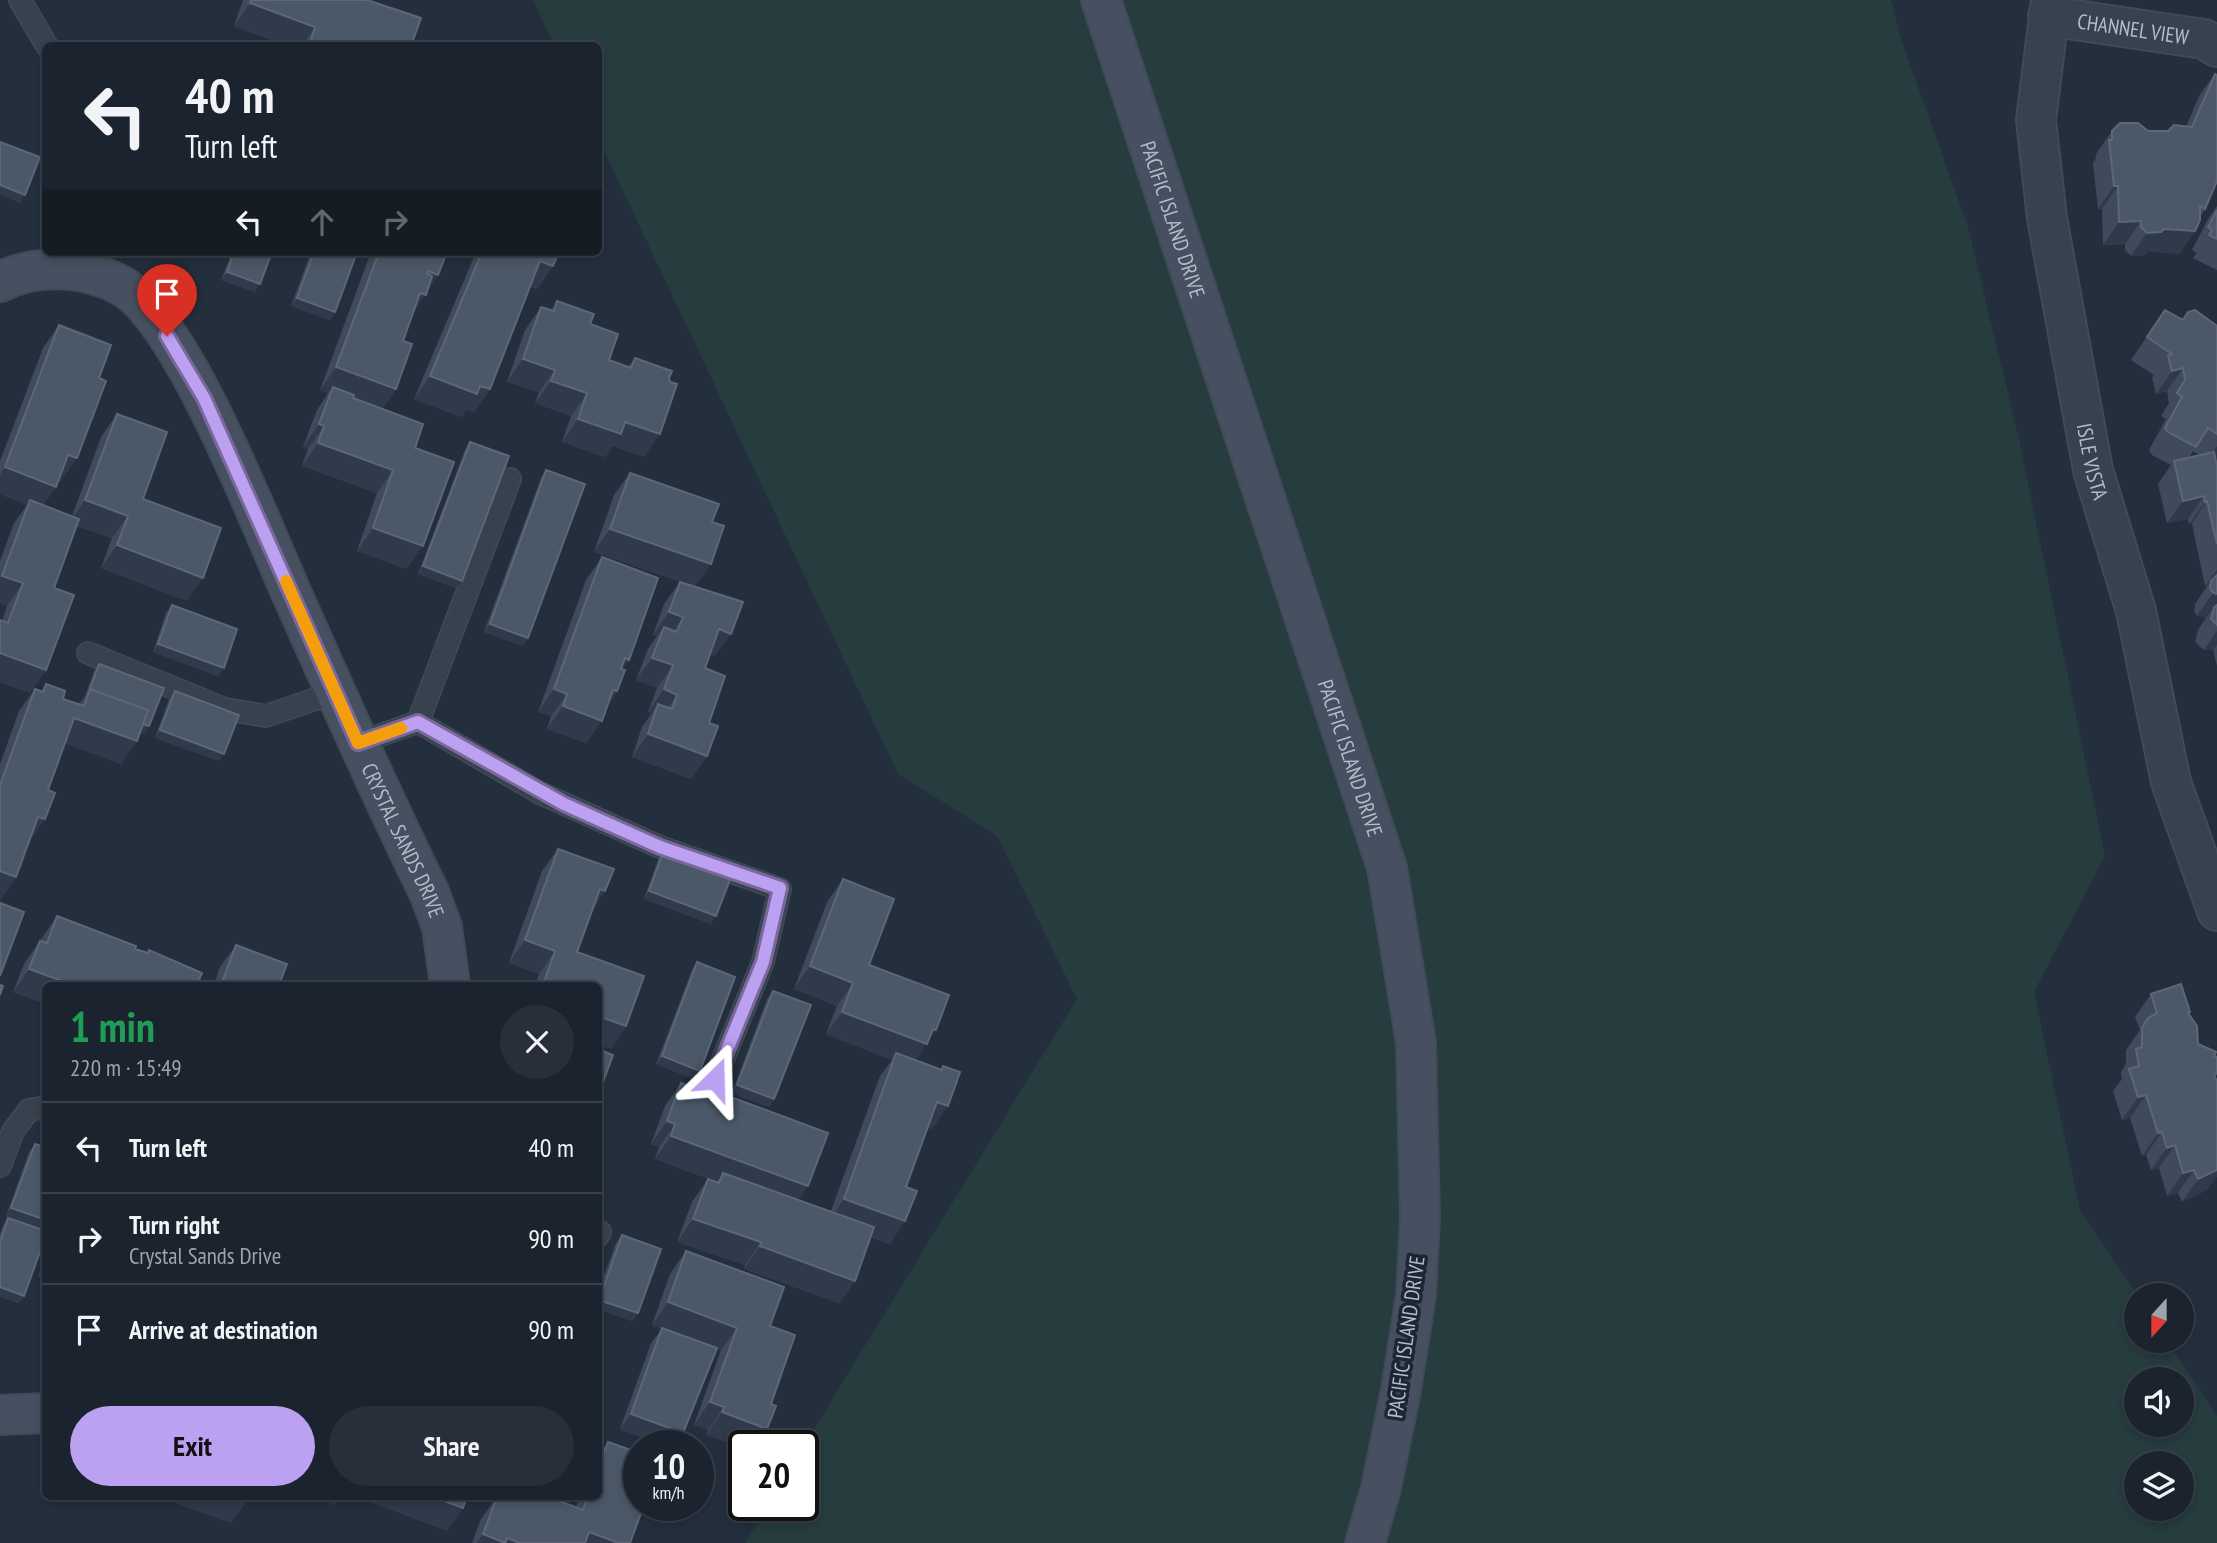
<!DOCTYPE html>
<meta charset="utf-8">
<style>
:root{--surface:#1b232e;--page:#282f3a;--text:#f1f3f6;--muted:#a0a4aa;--line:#39404a;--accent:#bca0f2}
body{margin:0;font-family:"PT Sans Narrow",sans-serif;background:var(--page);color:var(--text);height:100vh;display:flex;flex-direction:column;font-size:26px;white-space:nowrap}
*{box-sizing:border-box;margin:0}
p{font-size:23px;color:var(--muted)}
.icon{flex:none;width:38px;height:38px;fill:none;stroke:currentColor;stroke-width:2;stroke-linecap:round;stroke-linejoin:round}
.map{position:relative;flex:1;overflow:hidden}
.side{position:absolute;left:42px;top:982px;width:560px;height:518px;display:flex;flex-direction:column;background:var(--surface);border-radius:10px;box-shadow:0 4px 10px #0003,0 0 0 2px var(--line)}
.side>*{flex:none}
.guide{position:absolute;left:42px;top:42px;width:560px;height:214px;border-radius:10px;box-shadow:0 4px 10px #0003,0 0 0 2px var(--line);background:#1b232e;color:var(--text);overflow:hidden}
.needle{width:46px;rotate:201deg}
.fabs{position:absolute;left:2124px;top:1283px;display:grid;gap:14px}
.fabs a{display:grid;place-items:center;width:70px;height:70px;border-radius:50%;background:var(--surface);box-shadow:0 4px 10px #0003,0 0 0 2px var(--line);font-size:35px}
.speed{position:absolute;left:623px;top:1430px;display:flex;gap:14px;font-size:35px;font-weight:700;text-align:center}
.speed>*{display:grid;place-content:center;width:91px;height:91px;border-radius:50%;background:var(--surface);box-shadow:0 4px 10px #0003,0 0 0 2px var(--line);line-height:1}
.speed small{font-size:18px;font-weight:400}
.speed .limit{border:4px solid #111;border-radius:10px;background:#fff;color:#111}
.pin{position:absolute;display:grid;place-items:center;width:60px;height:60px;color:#fff;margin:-72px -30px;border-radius:50% 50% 50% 0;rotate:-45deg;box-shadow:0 0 7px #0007}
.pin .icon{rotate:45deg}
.me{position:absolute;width:77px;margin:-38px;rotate:22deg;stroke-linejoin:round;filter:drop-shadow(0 0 5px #0008)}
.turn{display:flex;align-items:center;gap:24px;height:147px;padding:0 28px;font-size:32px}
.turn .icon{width:91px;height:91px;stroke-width:2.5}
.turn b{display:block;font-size:49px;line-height:60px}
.lanes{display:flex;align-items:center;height:66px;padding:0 28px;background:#0003;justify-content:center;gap:35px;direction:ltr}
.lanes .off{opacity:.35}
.round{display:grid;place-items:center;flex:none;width:74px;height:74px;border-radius:37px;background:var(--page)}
.headline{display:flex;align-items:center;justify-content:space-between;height:119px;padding:0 28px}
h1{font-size:42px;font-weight:700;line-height:52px;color:#1e9e55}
.primary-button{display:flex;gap:14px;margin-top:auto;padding:14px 28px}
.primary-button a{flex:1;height:80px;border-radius:42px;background:var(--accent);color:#111;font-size:28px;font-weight:700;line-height:80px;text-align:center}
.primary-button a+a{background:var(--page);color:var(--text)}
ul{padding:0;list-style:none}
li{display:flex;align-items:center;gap:21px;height:91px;padding:0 28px;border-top:2px solid var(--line)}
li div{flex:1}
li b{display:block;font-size:26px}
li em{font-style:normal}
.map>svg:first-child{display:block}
.green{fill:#263c3f;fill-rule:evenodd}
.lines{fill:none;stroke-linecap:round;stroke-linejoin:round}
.lane-casing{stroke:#414a57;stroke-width:24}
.street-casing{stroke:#414a57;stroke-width:42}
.secondary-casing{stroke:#414a57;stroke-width:42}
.lane{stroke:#38414e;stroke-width:21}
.street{stroke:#38414e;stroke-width:38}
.secondary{stroke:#465061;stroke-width:38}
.wall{fill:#3f4b5c;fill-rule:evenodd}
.shaded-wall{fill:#2f3b4b}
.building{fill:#4b5868;stroke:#5c6777;stroke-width:2}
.route-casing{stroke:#7a689d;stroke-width:18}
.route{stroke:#bca0f2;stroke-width:12}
.slow{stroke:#f59e0b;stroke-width:12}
.labels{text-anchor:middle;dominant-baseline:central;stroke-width:7;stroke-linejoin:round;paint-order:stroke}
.street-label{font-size:21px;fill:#b4bcc9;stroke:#1d2633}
</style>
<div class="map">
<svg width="2217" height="1543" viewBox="0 0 2217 1543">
<rect width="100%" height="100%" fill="#242f3e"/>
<path class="green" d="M533,0H1891L1902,42L1968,227L2018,435L2105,856L2034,992L2080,1210L2137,1295V1340L2167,1341L2217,1416V1543H745L768,1505H803V1447L1077,999L997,836L898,774L599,140L598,46L554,45ZM2137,1379H2182V1424H2137ZM2137,1463H2182V1508H2137Z"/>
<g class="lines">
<defs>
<path id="lane" d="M20,0L47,46
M88,653L225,709L266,716L336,692
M418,722L510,479
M358,743L418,722L540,793L660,847L780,889L763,962L715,1079
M0,1166L13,1131L29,1110L46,1107
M598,1236L600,1232"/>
<g id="street">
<path id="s1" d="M2051,0L2036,120L2047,218L2093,470L2136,611L2171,782L2217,911"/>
<path id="s2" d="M2048,16L2204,39L2217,47"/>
</g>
<g id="secondary">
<path id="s3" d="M1101,0L1387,868L1416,1043L1420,1219L1416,1295L1401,1390L1381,1488L1365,1543"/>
<path id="s4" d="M0,282C37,263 86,266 122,286C184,322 262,528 294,599C338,697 381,796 429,892L442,927L450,985"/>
<path d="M0,1415L46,1413"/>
</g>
</defs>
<use href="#lane" class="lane-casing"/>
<use href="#street" class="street-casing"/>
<use href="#secondary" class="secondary-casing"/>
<use href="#lane" class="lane"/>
<use href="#street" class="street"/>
<use href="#secondary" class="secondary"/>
</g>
<path class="wall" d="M243,0H367L411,46H288L234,26Z
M2215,74L2205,209L2200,217L2195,231L2179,254L2148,251L2145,255L2131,256L2125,250V244L2103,245L2102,209H2098L2093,163L2096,158V154L2112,131H2168L2186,127L2199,96Z
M2217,206V270L2193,258L2197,253L2192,250L2208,219Z
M232,252H272L255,292L221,280Z
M311,252H357L335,312L330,320L291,306Z
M371,252H447L438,275L413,313L403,341L396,389L382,409L415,448L407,569L357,551L377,493L302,466L308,449L303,447L317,410L328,393L320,390Z
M476,252H559L553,266L537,289L530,286L490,389L474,412L467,409L461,417L414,399Z
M557,301L590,324L609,360L628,367L635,358L644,457L613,446L605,457L562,442L571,416L535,403L539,392L507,382L525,330L541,307L551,310Z
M2165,310L2183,319L2217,326V458H2215L2217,466V666L2213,650H2204L2195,642L2198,630L2206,618L2197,616L2194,611L2195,604L2207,586H2205L2192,524H2189L2188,519L2167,523L2158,484L2171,465L2152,455L2149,450L2166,419L2161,416L2169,403L2167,391L2156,394L2152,378L2154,375L2131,360ZM2193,451L2199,455L2189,458Z
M59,325L61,481L58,480L56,487L43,505L72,516L101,437L117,414L143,499L187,601L101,568L112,538L77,526L54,588L46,670L30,693L0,682V620L2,621L7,606L0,603V561L14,523L27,505L0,494V461L43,348Z
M470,442L456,588L418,574L465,450Z
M546,470L523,646L484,632L541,478Z
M630,473L712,522L695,587L715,656L710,654L705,668L709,723L707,756L691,779L632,757L642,727L652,713L648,712L657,688L636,680L648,649L657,636L653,635L664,604L680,582L690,585L594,552L614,495Z
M602,557L622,669L617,691L608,705L602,721L586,743L547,729L551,716L538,712L586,580Z
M172,605L218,676L153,652L166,613Z
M99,664L144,734L140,733L137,741L121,764L65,743L16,877L0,900V764L19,711L35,689L41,691L46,684L63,699L79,704L85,696L94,671Z
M175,691L219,761L155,738L169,699Z
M558,849L592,910L577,952L626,1026L611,1049L598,985H535L539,974L509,963L542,871Z
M663,852L711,924L644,899L658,860Z
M843,879L869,965L936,1030L915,1060L941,1070L943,1066L932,1129L928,1127L906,1187L890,1244L870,1237L855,1281L839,1303L744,1269L745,1265L677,1242L692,1202L708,1179L717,1182L655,1159L659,1147L651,1144L665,1106L681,1083L710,1093L712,1090L798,1200L831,1211L880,1076L892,1060L826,1034L837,1006L794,989L827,902Z
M57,916L135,949L148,953L149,950L202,973L46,985V1004L13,992L24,964Z
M236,945L279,985H214L220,967Z
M697,962L700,1071L694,1079L656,1064L692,970Z
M773,991L774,1099L769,1107L732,1093L767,999Z
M2151,994L2190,1012L2188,1014L2198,1044L2214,1056V1077L2217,1080V1176L2207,1190L2182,1202L2178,1193L2167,1196L2159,1168L2151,1170L2146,1155L2142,1156L2130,1118L2122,1120L2113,1091L2122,1079L2121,1072L2126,1064V1050L2140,1030L2135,1017Z
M35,1144L46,1148V1228L45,1229L6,1216L29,1152Z
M8,1218L24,1296L19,1303L0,1297V1234L3,1226Z
M622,1235L638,1313L632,1321L598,1309V1292L616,1243Z
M686,1251L770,1326L795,1335L706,1435L708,1430L694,1425L721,1350L717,1349L683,1433L675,1446H664L620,1429L651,1343L662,1329L652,1325L670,1274Z
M46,1257V1279L38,1276Z
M608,1442L630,1543H472L481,1519L497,1497L546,1496L576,1507L580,1496H598V1456Z"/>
<path class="shaded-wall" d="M250,3L315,27L302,46H288L234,26Z
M311,40L327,46H307Z
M0,185L25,195L20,203L0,195Z
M2114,186H2118L2102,209H2098Z
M2141,221L2125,244L2103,245L2119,222Z
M2164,229L2195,231L2179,254L2148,251L2145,255L2131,256L2147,233Z
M540,261L553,266L537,289L524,284Z
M428,271L438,275L410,317Z
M227,272L260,284L255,292L221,280Z
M297,298L335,312L330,320L291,306Z
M523,359L555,370L539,392L507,382Z
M336,367L396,389L380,412L333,387L328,393L320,390Z
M2183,368L2167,391L2156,394L2172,371Z
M430,376L480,386L490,389L474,412L467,409L461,417L414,399Z
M551,381L587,393L571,416L535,403Z
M578,419L625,422L660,434L644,457L613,446L605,457L562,442Z
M319,424L324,426L308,449L303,447Z
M318,443L393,470L377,493L302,466Z
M2217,446V458L2207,460Z
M68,455L77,458L61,481L52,478Z
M5,467L56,487L40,510L30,500L27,505L0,494V475Z
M2204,496L2188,519L2167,523L2183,501Z
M85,500L128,516L112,538L69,523Z
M2207,501L2192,524H2189L2205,502Z
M373,528L423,546L407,569L357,551Z
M610,529L711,564L695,587L594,552Z
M117,545L203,578L187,601L101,568Z
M423,566L462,581L456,588L418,574Z
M2217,570V584L2211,581L2207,586H2205Z
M2,576L23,583L7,606L0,603V578Z
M2213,593L2217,594V604L2206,618L2197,616Z
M669,612L683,617L667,640L664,627L657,636L653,635Z
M490,624L528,638L523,646L484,632Z
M719,629L731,634L715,656L703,652Z
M2217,631V645L2213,650H2204Z
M158,644L224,668L218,676L153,652Z
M0,653L46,670L30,693L0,682Z
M625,658L629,660L613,682Z
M652,658L673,665L657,688L636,680Z
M554,689L567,694L551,716L538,712Z
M664,689L677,695L662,717L658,704L652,713L648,712Z
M613,690L617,691L602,714Z
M84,706L149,726L144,734L81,710Z
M563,706L602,721L586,743L547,729Z
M74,718L137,741L121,764L58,741Z
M160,730L224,754L219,761L155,738Z
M648,734L707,756L691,779L632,757Z
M38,817L45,819L29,842Z
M0,871L16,877L0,900Z
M600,889L605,891L590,914Z
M649,891L716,916L711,924L644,899Z
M525,940L555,951L539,974L509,963Z
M810,966L853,983L837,1006L794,989Z
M29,969L73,985H46V1004L13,992Z
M842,1012L933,1029L936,1030L911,1067L896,1053L892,1060L826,1034Z
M598,1016L626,1026L611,1049L598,1044Z
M662,1056L700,1071L694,1079L656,1064Z
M737,1085L774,1099L769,1107L732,1093Z
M2146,1095L2130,1118L2122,1120L2138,1097Z
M937,1102L948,1106L932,1129L921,1124Z
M667,1121L675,1124L659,1147L651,1144Z
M2162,1132L2146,1155L2142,1156L2158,1133Z
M671,1136L808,1186L792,1209L723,1173L717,1182L655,1159Z
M2175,1145L2159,1168L2151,1170L2167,1148Z
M2194,1170L2178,1193L2167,1196L2183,1173Z
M2217,1170V1176L2207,1190L2182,1202L2198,1179Z
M844,1199L905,1221L890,1244L828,1222Z
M11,1208L46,1220V1228L45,1229L6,1216Z
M693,1219L761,1242L745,1265L677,1242Z
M760,1246L855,1281L839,1303L744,1269Z
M46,1266V1279L38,1276Z
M0,1287L24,1296L19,1303L0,1297Z
M599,1300L638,1313L632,1321L598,1309Z
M668,1302L737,1328L721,1350L652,1325Z
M710,1402L724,1407L708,1430L694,1425Z
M722,1412L767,1429L756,1446H744V1449L706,1435Z
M631,1414L683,1433L675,1446H664L620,1429Z
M176,1496H234L247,1501L231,1523L172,1502Z
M311,1496H342L335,1505Z
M354,1496H431L463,1508L447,1531Z
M589,1532L619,1543H581Z
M483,1534L507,1538L520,1543H477Z"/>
<path class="building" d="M251,0H367L421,18L411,46H327L311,40L315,27L250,3Z
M2215,74L2217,75V181L2205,209L2200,206V220L2195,231L2164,229L2161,232L2147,233L2141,227V221L2119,222L2118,186H2114L2109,140H2112V131L2120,123H2138L2148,131H2168L2174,125L2192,127Z
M0,142L40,157L25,195L0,185Z
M2217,210V239L2209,235L2212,230L2208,227Z
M234,252H272L260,284L227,272Z
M314,252H357L335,312L297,298Z
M379,252H447L438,275L428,271L427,273L432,276L426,295L420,293L403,341L412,344L396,389L336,367Z
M482,252H559L553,266L540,261L490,389L480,386L477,394L430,376Z
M557,301L594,314L590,324L618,334L609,360L631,368L635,358L672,371L669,378L670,382L677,384L660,434L625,422L621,434L578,419L587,393L551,381L555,370L523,359L541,307L554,311Z
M2165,310L2183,320L2188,312L2195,310L2217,326V434L2208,428L2196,447L2168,432L2165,428L2182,397L2177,393L2185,380L2183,368L2172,371L2168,355L2172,354L2147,337Z
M59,325L111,345L99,378L106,381L77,458L68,455L56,487L5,467Z
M333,387L354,395L353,398L423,424L415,448L454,462L423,546L373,528L393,470L318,443L324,426L319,424Z
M117,414L167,432L143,499L221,528L203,578L117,545L128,516L85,500Z
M470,442L509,456L462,581L423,566Z
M2214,452L2217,466V544L2207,501L2205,502L2204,496L2183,501L2174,461Z
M546,470L585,484L528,638L490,624Z
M630,473L719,504L712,522L724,526L711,564L610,529Z
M30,500L79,519L54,588L74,595L46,670L0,653V620L8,623L23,583L2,576Z
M602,557L658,578L629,660L625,658L621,669L625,670L617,691L613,690L602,721L563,706L567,694L554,689Z
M2217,575V594L2213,593L2210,588L2211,581Z
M680,582L743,602L731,634L719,629L705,668L725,676L709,723L718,726L707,756L648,734L658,704L672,709L677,695L664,689L673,665L652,658L664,627L677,632L683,617L669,612Z
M172,605L237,629L224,668L158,644Z
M2217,605V625L2211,619L2214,607Z
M99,664L164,688L149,726L143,724L148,710L90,689Z
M46,684L65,691L63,699L84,706L90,689L148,710L137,741L74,718L48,790L55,793L45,819L38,817L16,877L0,871V785L35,689L43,692Z
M175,691L239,715L224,754L160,730Z
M558,849L614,869L605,891L600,889L577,952L644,976L626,1026L598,1016V985H543L555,951L525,940Z
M663,852L731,877L716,916L649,891Z
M843,879L894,899L869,965L949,995L936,1030L933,1029L927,1044L842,1012L853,983L810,966Z
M0,903L24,912L0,976Z
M57,916L136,946L135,949L148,953L149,950L202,973L197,985H73L29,969L40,941L47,943Z
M236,945L287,964L279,985H221Z
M697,962L735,977L700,1071L662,1056Z
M2181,984L2190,1012L2188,1013L2197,1026L2198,1044L2216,1052L2214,1056L2217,1057V1072L2214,1077L2217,1080V1170L2198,1179L2194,1170L2183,1173L2175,1145L2167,1148L2162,1132L2158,1133L2146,1095L2138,1097L2129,1069L2139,1066L2136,1049L2142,1047V1028L2148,1018L2157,1013L2151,994Z
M0,985L3,986L0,995Z
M773,991L811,1005L774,1099L737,1085Z
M598,1049L613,1055L599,1093H598Z
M896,1053L942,1070L943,1066L960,1072L948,1106L937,1102L906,1187L917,1191L905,1221L844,1199Z
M681,1083L710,1093L712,1090L828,1133L808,1186L671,1136L675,1124L667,1121Z
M35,1144L46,1148V1220L11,1208Z
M723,1173L874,1227L855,1281L760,1246L761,1242L693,1219L708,1179L719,1183Z
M8,1218L46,1231V1235L24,1296L0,1287V1242Z
M622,1235L661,1249L638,1313L599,1300Z
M686,1251L784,1287L770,1326L795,1335L771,1404L776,1406L767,1429L722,1412L724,1407L710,1402L737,1328L668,1302Z
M662,1328L717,1348L683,1433L631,1414Z
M608,1442L639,1453V1505H644L630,1543H619L589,1532L585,1543H520L507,1538L505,1543L483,1534L497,1497L502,1498L503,1496H546L583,1510L588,1496H598V1468Z
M234,1496H248L247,1501Z
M431,1496H467L463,1508Z"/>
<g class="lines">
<defs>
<path id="route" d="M167,336L204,398L358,743L418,722L564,804L660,847L780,888L763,962L715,1079"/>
</defs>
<use href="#route" class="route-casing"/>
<use href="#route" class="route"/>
<path class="slow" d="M286,581L358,743L401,728"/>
</g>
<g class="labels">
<g class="street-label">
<text stroke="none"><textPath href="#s2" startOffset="86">CHANNEL VIEW</textPath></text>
<text stroke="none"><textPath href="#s3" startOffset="231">PACIFIC ISLAND DRIVE</textPath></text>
<text stroke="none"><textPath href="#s1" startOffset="467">ISLE VISTA</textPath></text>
<text stroke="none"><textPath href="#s3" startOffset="798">PACIFIC ISLAND DRIVE</textPath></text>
<text stroke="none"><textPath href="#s4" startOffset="752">CRYSTAL SANDS DRIVE</textPath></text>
<text transform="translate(1406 1337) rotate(-82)">PACIFIC ISLAND DRIVE</text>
</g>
</g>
</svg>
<div class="fabs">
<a><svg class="needle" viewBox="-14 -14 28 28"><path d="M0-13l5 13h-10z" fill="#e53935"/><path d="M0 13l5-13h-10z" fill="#a0a4aa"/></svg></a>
<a><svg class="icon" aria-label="sound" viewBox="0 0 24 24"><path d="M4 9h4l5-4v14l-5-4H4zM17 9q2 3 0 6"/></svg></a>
<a><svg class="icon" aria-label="layers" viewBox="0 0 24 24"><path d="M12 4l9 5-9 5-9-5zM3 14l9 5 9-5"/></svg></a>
</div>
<div class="speed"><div>10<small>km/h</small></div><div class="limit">20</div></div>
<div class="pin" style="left:167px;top:336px;background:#d93025"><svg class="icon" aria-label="arrive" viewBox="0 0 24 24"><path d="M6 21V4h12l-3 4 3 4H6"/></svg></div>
<svg class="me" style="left:715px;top:1079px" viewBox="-20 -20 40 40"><path d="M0-17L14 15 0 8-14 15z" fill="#bca0f2" stroke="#fff" stroke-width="4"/></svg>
<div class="guide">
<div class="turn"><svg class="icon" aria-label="left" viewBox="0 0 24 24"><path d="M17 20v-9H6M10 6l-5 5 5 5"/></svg><div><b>40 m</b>Turn left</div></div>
<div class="lanes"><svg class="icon" aria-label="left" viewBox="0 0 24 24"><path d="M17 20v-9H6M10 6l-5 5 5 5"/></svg><svg class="icon off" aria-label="ahead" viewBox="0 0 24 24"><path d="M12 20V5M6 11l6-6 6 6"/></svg><svg class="icon off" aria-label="right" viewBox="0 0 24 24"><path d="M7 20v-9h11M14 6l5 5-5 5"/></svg></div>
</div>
<section class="side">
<div class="headline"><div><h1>1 min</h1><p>220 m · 15:49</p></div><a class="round"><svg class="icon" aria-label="close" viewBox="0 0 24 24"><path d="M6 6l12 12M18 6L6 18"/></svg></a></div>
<ul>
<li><svg class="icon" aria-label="left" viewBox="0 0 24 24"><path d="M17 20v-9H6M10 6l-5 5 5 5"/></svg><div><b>Turn left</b></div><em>40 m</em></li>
<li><svg class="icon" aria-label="right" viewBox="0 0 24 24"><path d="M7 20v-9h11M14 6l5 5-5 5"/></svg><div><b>Turn right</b><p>Crystal Sands Drive</p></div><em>90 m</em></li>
<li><svg class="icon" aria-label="arrive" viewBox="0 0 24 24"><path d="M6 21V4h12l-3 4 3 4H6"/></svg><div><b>Arrive at destination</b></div><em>90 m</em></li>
</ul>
<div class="primary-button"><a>Exit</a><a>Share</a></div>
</section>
</div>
